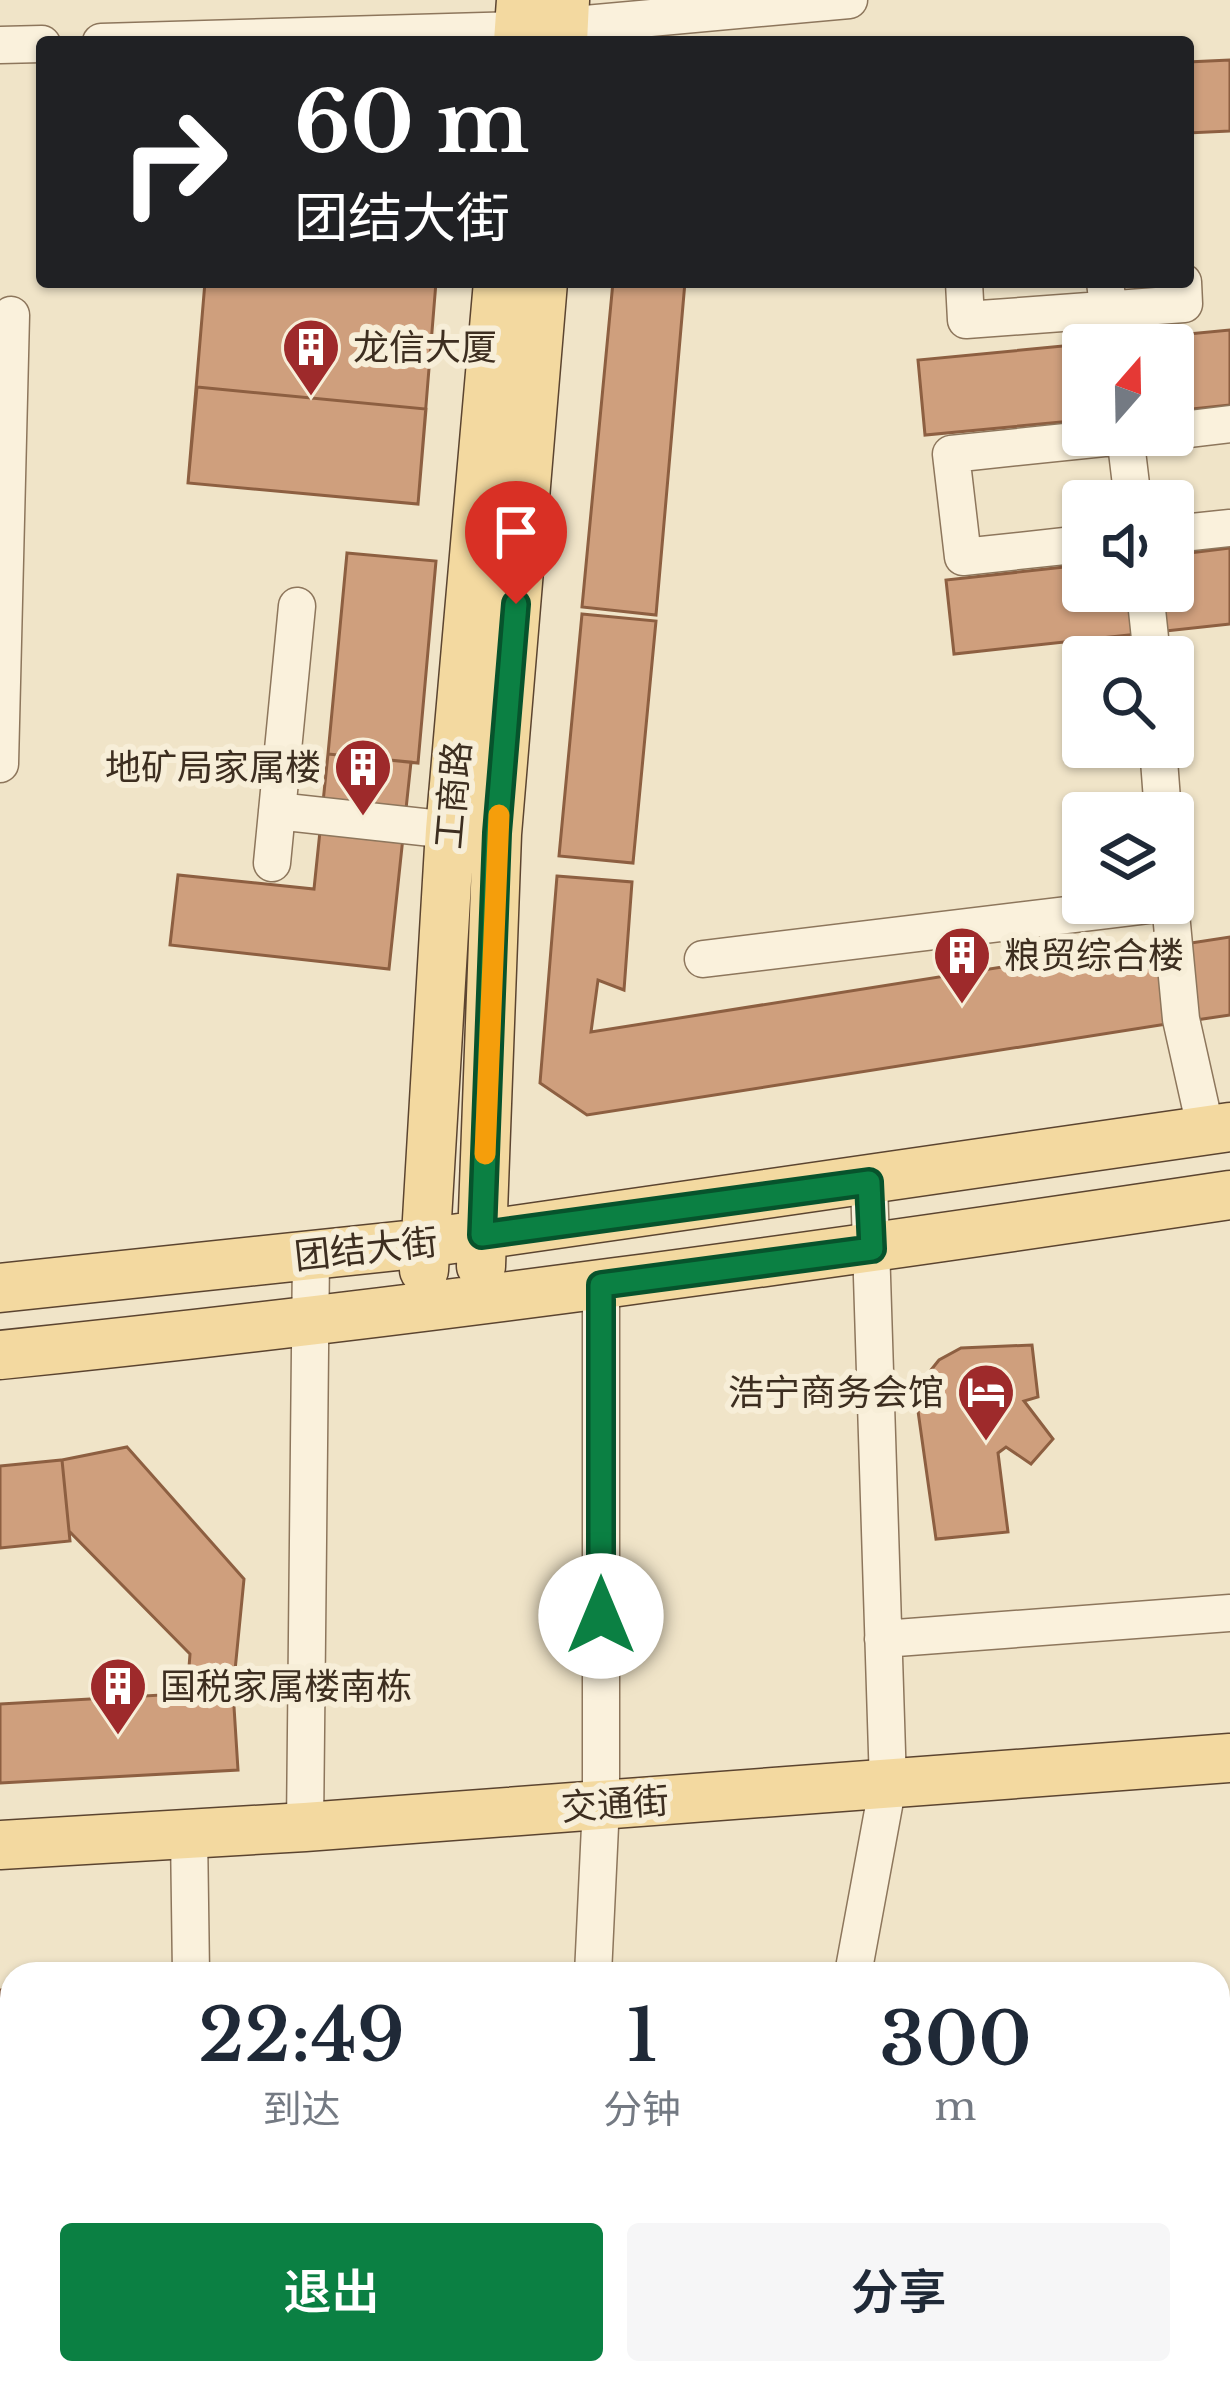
<!DOCTYPE html>
<html lang="zh">
<meta charset="utf-8">
<style>
:root{--surface:#fff;--page:#f6f6f7;--text:#1f2937;--muted:#747a83;--accent:#0b8043}
body{margin:0;font-family:"Libre Baskerville","Noto Sans SC",serif;background:var(--page);color:var(--text);height:100vh;display:flex;flex-direction:column;font-size:45px;white-space:nowrap}
*{box-sizing:border-box;margin:0}
p{font-size:39px;color:var(--muted)}
.icon{flex:none;width:66px;height:66px;fill:none;stroke:currentColor;stroke-width:2;stroke-linecap:round;stroke-linejoin:round}
.map{position:relative;flex:1;overflow:hidden}
.sheet{position:absolute;left:0px;top:1962px;width:1230px;height:423px;display:flex;flex-direction:column;background:var(--surface);border-radius:36px 36px 0 0;box-shadow:0 3px 9px #0004}
.sheet>*{flex:none}
.hud{position:absolute;left:36px;top:36px;width:1158px;height:252px;border-radius:12px;box-shadow:0 3px 9px #0004;background:#202124;color:#fff;overflow:hidden}
.needle{width:78px;rotate:20deg}
.controls{position:absolute;left:1062px;top:324px;display:grid;gap:24px}
.controls a{display:grid;place-items:center;width:132px;height:132px;border-radius:12px;background:var(--surface);box-shadow:0 3px 9px #0004;font-size:60px}
.pin{position:absolute;display:grid;place-items:center;width:102px;height:102px;color:#fff;margin:-123px -51px;border-radius:50% 50% 50% 0;rotate:-45deg;box-shadow:0 0 12px #0007}
.pin .icon{rotate:45deg}
.me{position:absolute;width:132px;margin:-66px;rotate:0deg;stroke-linejoin:round;filter:drop-shadow(0 0 9px #0008)}
.turn{display:flex;align-items:center;gap:42px;height:252px;padding:0 60px;font-size:54px}
.turn .icon{width:156px;height:156px;stroke-width:2.5}
.turn b{display:block;font-size:84px;line-height:102px}
.eta{display:flex;justify-content:space-evenly;align-items:center;height:204px;text-align:center}
.eta b{font-size:72px;font-weight:600;line-height:84px}
.cta{display:flex;gap:24px;margin-top:auto;padding:24px 60px}
.cta a{flex:1;height:138px;border-radius:12px;background:var(--accent);color:#fff;font-size:48px;font-weight:600;line-height:138px;text-align:center}
.cta a+a{background:var(--page);color:var(--text)}
.map>svg:first-child{display:block}
.building{fill:#cf9f7d;stroke:#8d5f41;stroke-width:3}
.lines{fill:none;stroke-linecap:round;stroke-linejoin:round}
.minor-casing{stroke:#8d765c;stroke-width:39}
.major-casing{stroke:#5b4430;stroke-width:51}
.minor{stroke:#faf1dc;stroke-width:36}
.major{stroke:#f3d9a0;stroke-width:48}
.route-casing{stroke:#07532c;stroke-width:30}
.route{stroke:#0b8043;stroke-width:21}
.slow{stroke:#f59e0b;stroke-width:21}
.labels{text-anchor:middle;dominant-baseline:central;stroke-width:12;stroke-linejoin:round;paint-order:stroke}
.poi-label{font-size:36px;fill:#3d2e20;stroke:#f7eed8;text-anchor:start}
.street-label{font-size:36px;fill:#3d2e20;stroke:#f7eed8}
</style>
<div class="map">
<svg width="1230" height="2384" viewBox="0 0 1230 2384">
<rect width="100%" height="100%" fill="#f0e4c8"/>
<path class="building" d="M1230,60V131L1188,133V62Z
M205,282H436L418,504L188,483Z
M613,282H685L656,615L582,607Z
M1230,330V405L1173,411V345H1083V420L925,435L918,360Z
M197,387L426,409L418,504L188,483Z
M1230,548V624L954,654L946,580L1083,565V591H1173V555Z
M347,553L436,561L418,763L328,754Z
M582,614L656,621L633,863L559,856Z
M328,754L411,762L389,969L170,945L178,875L314,889Z
M557,876L632,882L624,990L598,980L591,1032L1160,942L1173,1023L587,1115L540,1083Z
M1230,937V1015L1189,1021L1178,945Z
M1032,1345L1038,1397L1024,1401L1053,1439L1031,1464L1006,1447L998,1453L1008,1532L936,1539L917,1404L923,1380L939,1360L961,1348Z
M127,1447L244,1579L233,1691L187,1693L190,1654L69,1531L62,1460Z
M62,1460L70,1541L0,1548V1466Z
M233,1691L238,1770L0,1783V1704Z
M12,1989V2054L0,2055V1990Z
M0,2293H12V2360L0,2359Z"/>
<g class="lines">
<defs>
<path id="minor" d="M101,42L519,30L849,0
M0,45L42,44
M964,282L966,320L1184,304L1183,282
M1105,282L1113,345
M1173,431L1230,424
M1125,435L1133,501
M1173,534L1230,528
M1083,544L963,557L951,454L1133,435
M1145,591L1152,657
M1158,747L1163,813
M0,764L11,315
M277,811L450,830
M272,863L297,606
M1170,903L1181,1019L1206,1131
M703,959L1166,903
M883,1639L1230,1613
M305,1827L311,1255
M189,1833L191,1974
M593,1974L601,1805V1285
M853,1974L888,1784L869,1182
M0,2257H11L6,2069
M194,2373V2384
M574,2384L575,2373
M801,2384V2373"/>
<path id="major" d="M518,42L521,0
M563,42L565,0
M481,1266L497,834L543,282
M424,1270L450,830L498,282
M0,1288L425,1243L1230,1127
M0,1355C412,1313 821,1256 1230,1195
M0,1845L305,1827L1230,1758"/>
</defs>
<use href="#minor" class="minor-casing"/>
<use href="#major" class="major-casing"/>
<use href="#minor" class="minor"/>
<use href="#major" class="major"/>
</g>
<g class="lines">
<defs>
<path id="route" d="M516,604L497,833L482,1235L869,1182L872,1249L601,1285V1616"/>
</defs>
<use href="#route" class="route-casing"/>
<use href="#route" class="route"/>
<path class="slow" d="M485,1154L499,815"/>
</g>
<defs>
<symbol id="building-pin" viewBox="-11 -11 22 30"><path d="M0 17L-7.5 6A9.5 9.5 0 1 1 7.5 6Z" fill="#9e2a2b" stroke="#f7eed8"/><path d="M-4-6H4V6H1V3H-1V6H-4ZM-2.5-4.3h1.7v1.8h-1.7ZM.8-4.3h1.7v1.8H.8ZM-2.5-1h1.7V.8h-1.7ZM.8-1h1.7V.8H.8Z" fill="#fff"/></symbol>
<symbol id="hotel-pin" viewBox="-11 -11 22 30"><path d="M0 17L-7.5 6A9.5 9.5 0 1 1 7.5 6Z" fill="#9e2a2b" stroke="#f7eed8"/><path d="M-6-4.5h1.5V1H6V5H4.5V3h-9V5H-6ZM-4 0a1.8 1.8 0 1 1 3.6 0ZM.5 0V-2.5h3Q6-2.5 6 0Z" fill="#fff"/></symbol>
</defs>
<g fill-rule="evenodd">
<use href="#building-pin" x="278" y="314" width="66" height="90"/>
<use href="#building-pin" x="330" y="734" width="66" height="90"/>
<use href="#building-pin" x="929" y="922" width="66" height="90"/>
<use href="#hotel-pin" x="953" y="1359" width="66" height="90"/>
<use href="#building-pin" x="85" y="1653" width="66" height="90"/>
</g>
<g class="labels">
<g class="poi-label">
<text x="353" y="347">龙信大厦</text>
<text x="321" y="767" text-anchor="end">地矿局家属楼</text>
<text x="1004" y="955">粮贸综合楼</text>
<text x="944" y="1392" text-anchor="end">浩宁商务会馆</text>
<text x="160" y="1686">国税家属楼南栋</text>
</g>
<g class="street-label">
<text transform="translate(453 795) rotate(-85)">工商路</text>
<text transform="translate(366 1249) rotate(-6)">团结大街</text>
<text transform="translate(615 1804) rotate(-4)">交通街</text>
</g>
</g>
</svg>
<div class="controls">
<a><svg class="needle" viewBox="-14 -14 28 28"><path d="M0-13l5 13h-10z" fill="#e53935"/><path d="M0 13l5-13h-10z" fill="#747a83"/></svg></a>
<a><svg class="icon" aria-label="sound" viewBox="0 0 24 24"><path d="M4 9h4l5-4v14l-5-4H4zM17 9q2 3 0 6"/></svg></a>
<a><svg class="icon" aria-label="search" viewBox="0 0 24 24"><circle cx="10" cy="10" r="6"/><path d="M15 15l6 6"/></svg></a>
<a><svg class="icon" aria-label="layers" viewBox="0 0 24 24"><path d="M12 4l9 5-9 5-9-5zM3 14l9 5 9-5"/></svg></a>
</div>
<div class="pin" style="left:516px;top:604px;background:#d93025"><svg class="icon" aria-label="arrive" viewBox="0 0 24 24"><path d="M6 21V4h12l-3 4 3 4H6"/></svg></div>
<svg class="me" style="left:601px;top:1616px" viewBox="-20 -20 40 40"><circle r="19" fill="#fff"/><path d="M0-13L10 11 0 6-10 11z" fill="#0b8043"/></svg>
<div class="hud">
<div class="turn"><svg class="icon" aria-label="right" viewBox="0 0 24 24"><path d="M7 20v-9h11M14 6l5 5-5 5"/></svg><div><b>60 m</b>团结大街</div></div>
</div>
<section class="sheet">
<div class="eta">
<div><b>22:49</b><p>到达</p></div>
<div><b>1</b><p>分钟</p></div>
<div><b>300</b><p>m</p></div>
</div>
<div class="cta"><a>退出</a><a>分享</a></div>
</section>
</div>
